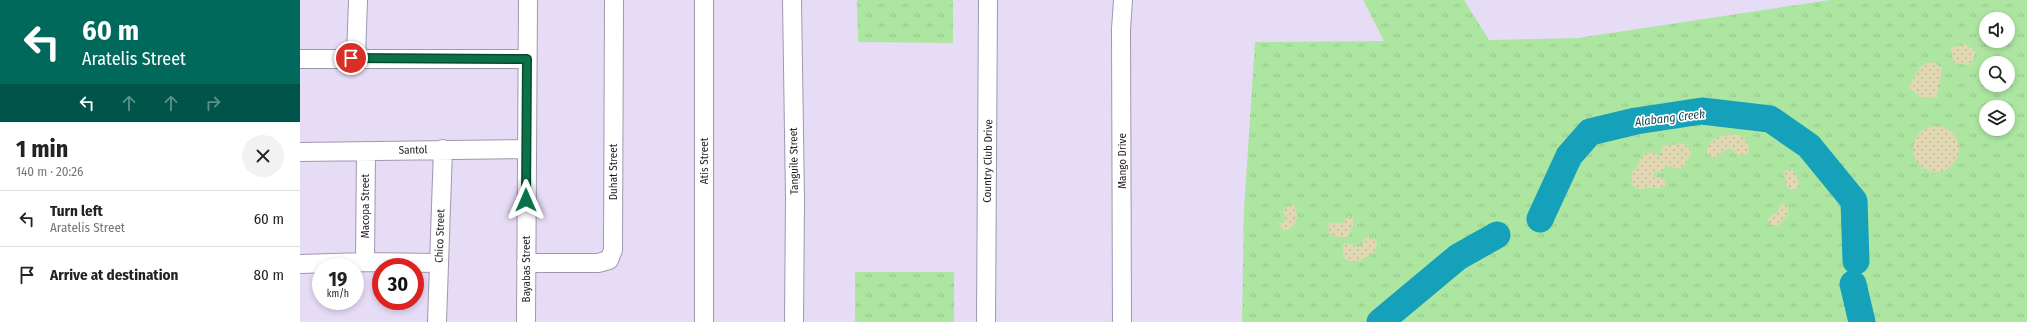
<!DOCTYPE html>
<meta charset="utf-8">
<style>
:root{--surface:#fff;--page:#f2f2f2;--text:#222;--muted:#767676;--line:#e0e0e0}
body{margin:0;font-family:"Fira Sans Condensed",sans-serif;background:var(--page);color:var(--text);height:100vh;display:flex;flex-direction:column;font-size:15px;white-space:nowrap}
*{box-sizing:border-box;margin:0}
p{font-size:13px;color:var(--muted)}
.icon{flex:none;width:22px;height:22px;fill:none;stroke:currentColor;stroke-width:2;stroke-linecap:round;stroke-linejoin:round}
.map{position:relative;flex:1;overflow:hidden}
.side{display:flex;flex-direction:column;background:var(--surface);width:300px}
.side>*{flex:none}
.hud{background:#00695c;color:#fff;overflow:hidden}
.fabs{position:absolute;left:1679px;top:12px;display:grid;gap:8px}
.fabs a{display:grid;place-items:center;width:36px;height:36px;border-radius:50%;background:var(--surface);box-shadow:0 2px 6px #0003;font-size:20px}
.speed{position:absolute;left:12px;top:258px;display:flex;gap:8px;font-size:20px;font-weight:700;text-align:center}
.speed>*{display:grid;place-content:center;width:52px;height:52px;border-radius:50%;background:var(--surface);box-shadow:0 2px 6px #0003;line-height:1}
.speed small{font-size:10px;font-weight:400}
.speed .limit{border:6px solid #d22;background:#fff;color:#111}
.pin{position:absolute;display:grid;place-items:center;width:34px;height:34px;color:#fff;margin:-17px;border:2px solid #fff;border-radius:50%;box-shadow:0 1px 4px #0007}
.me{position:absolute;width:44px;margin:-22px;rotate:0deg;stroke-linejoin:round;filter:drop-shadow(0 0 3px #0008)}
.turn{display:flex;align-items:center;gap:14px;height:84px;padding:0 16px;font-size:18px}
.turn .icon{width:52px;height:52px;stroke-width:2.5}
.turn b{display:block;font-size:28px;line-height:34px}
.lanes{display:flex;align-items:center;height:38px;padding:0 16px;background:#0003;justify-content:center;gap:20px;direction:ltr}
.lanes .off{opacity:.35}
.round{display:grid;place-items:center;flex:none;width:42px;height:42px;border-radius:21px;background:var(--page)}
.overview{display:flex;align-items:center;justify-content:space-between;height:68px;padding:0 16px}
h1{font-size:24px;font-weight:700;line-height:30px}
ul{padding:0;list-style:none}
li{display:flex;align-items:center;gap:12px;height:56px;padding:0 16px;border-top:1px solid var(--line)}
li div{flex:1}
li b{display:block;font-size:15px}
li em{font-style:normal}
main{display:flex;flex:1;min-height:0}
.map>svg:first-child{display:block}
.grass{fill:url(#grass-tufts);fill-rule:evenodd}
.sand{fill:url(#sand-dots)}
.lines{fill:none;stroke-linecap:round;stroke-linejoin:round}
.river{stroke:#14a1b9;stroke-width:27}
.minor-casing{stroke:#a097b0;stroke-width:20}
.minor{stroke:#fff;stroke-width:18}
.route-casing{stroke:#07492f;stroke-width:10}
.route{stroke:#0b7148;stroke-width:7}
.labels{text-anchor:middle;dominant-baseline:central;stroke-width:3.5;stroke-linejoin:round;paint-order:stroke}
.street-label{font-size:11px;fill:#1c1821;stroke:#fff}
.water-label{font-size:12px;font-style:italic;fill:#134853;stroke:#fff}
</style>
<main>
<section class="side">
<div class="hud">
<div class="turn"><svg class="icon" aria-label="left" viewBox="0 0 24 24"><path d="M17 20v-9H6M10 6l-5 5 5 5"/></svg><div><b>60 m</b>Aratelis Street</div></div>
<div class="lanes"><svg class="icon" aria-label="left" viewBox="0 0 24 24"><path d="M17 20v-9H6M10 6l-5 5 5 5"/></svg><svg class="icon off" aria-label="ahead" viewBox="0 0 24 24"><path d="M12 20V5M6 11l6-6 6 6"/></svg><svg class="icon off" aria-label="ahead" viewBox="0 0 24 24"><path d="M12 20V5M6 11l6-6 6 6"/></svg><svg class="icon off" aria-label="right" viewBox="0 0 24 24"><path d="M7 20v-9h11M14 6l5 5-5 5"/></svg></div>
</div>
<div class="overview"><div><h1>1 min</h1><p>140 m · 20:26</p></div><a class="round"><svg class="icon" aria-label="close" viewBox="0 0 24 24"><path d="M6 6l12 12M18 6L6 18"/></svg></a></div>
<ul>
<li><svg class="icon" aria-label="left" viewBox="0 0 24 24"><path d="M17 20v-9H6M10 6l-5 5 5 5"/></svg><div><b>Turn left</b><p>Aratelis Street</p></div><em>60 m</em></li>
<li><svg class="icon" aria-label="arrive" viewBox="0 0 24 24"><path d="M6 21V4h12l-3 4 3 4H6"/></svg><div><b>Arrive at destination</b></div><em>80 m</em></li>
</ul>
</section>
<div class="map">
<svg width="1727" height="322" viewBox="0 0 1727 322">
<defs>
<pattern id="grass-tufts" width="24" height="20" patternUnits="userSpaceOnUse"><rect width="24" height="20" fill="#ade6a1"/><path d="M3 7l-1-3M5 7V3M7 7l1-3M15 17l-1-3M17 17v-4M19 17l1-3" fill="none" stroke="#94c58a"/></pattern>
<pattern id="sand-dots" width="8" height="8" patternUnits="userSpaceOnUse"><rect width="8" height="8" fill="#e1d8b3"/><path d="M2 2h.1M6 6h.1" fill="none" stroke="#c0b99a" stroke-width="1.8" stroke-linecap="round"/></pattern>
</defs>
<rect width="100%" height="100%" fill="#e6dcf6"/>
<path class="grass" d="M557,0H653V43L558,42Z
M1063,0H1164L1189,40L1278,38L1530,0H1727V322H942L944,210L955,42L1084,41ZM1686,19H1708V41H1686ZM1686,63H1708V85H1686ZM1686,107H1708V129H1686Z
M555,272H654V322H555Z"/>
<path class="sand" d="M1665,44L1676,52L1670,65L1654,63L1651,48Z
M1631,61L1642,68L1637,98L1621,97L1609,88L1619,68Z
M1613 149a23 23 0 1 1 46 0a23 23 0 1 1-46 0Z
M1434,134C1442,135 1445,139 1449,146L1448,153L1439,156L1429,148L1414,158L1407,154C1407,138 1420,136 1434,134Z
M1384,144L1392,152L1386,160L1385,166L1378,169L1365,165L1363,171L1353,172L1355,177C1360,179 1366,176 1366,184C1359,192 1350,185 1341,190L1332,185V172L1338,167C1340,157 1343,154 1353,152L1361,156L1362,147L1366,145Z
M1486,170H1492L1498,178L1499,187L1491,190L1486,186V178L1483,175Z
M1481,204L1486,205L1488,208V215L1477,226H1473L1468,222L1469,217L1477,213Z
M989,205L994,206C1000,217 996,227 984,231L979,224L986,220L983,211Z
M1049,216L1053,218L1054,223L1048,237H1039L1029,234L1028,225L1031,223H1042Z
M1069,237L1077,241L1075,252C1065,257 1057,265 1045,259L1043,253V245L1049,244L1059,247L1062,245L1065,238Z"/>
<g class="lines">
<path class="river" d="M1240,219L1269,156L1290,132L1336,121L1402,111L1470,119L1509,146L1554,201L1556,261
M1553,284L1562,322
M1080,322L1158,257L1197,235"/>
<defs>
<path id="minor" d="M492,0L495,199L494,322
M56,58L58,0
M0,59H227
M0,152L226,149
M65,262L66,151
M226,263H298L309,260L313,250L314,0
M0,264L65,262L139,263
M137,322L143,149
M226,322L228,0
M404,322V0
M686,322L688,0
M822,322L821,29L823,0"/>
</defs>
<use href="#minor" class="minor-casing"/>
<use href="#minor" class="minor"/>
</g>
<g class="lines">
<defs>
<path id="route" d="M51,58L227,59L226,200"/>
</defs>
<use href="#route" class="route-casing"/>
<use href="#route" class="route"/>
</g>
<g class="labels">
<g class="street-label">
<text transform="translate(113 150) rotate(-1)">Santol</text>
<text transform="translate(404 161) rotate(-90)">Atis Street</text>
<text transform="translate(494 161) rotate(-91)">Tanguile Street</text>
<text transform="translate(688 161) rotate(-89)">Country Club Drive</text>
<text transform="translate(822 161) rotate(-90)">Mango Drive</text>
<text transform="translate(313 172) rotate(-90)">Duhat Street</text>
<text transform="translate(65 206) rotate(-90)">Macopa Street</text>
<text transform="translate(140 236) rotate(-88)">Chico Street</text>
<text transform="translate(226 269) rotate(-90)">Bayabas Street</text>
</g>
<g class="water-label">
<text transform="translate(1370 118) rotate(-7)">Alabang Creek</text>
</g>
</g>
</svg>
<div class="fabs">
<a><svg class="icon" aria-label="sound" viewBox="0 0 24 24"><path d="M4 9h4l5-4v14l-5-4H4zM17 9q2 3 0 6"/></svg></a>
<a><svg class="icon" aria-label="search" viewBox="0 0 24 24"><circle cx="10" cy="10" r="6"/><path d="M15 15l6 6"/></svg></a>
<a><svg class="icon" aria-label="layers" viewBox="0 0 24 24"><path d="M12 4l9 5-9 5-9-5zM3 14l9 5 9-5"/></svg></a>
</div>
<div class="speed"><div>19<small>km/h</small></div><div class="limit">30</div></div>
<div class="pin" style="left:51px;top:58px;background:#d93025"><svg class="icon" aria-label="arrive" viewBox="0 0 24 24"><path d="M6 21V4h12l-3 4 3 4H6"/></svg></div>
<svg class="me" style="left:226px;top:200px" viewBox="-20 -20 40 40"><path d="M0-17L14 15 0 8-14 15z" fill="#0b7148" stroke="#fff" stroke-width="4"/></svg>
</div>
</main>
